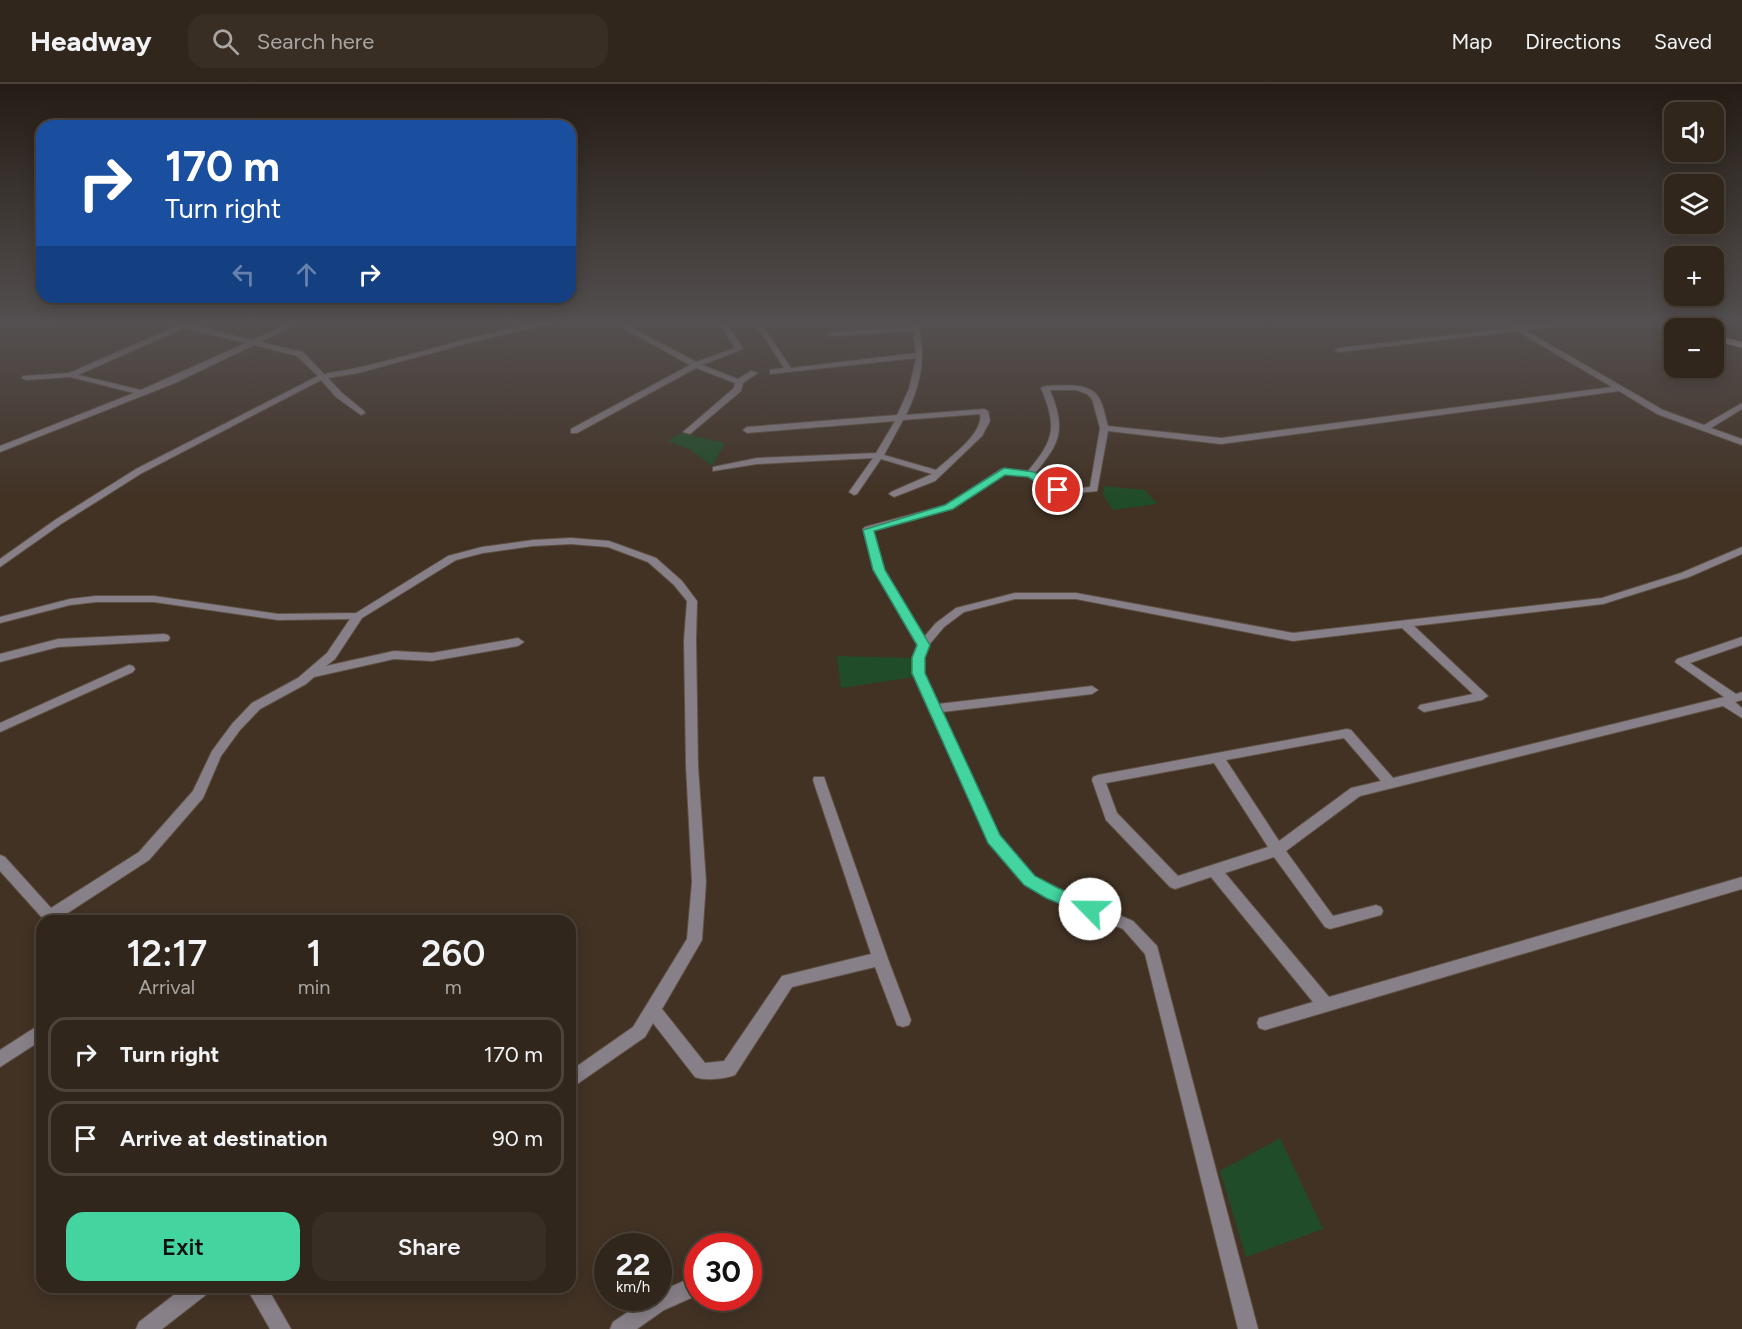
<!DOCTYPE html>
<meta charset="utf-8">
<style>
:root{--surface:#31261b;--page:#392e24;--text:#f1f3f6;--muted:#a8a5a3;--line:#4c433a;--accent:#43d4a0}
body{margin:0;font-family:Figtree,sans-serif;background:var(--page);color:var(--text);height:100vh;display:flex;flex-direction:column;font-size:22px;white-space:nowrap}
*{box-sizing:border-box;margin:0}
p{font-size:20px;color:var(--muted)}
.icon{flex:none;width:33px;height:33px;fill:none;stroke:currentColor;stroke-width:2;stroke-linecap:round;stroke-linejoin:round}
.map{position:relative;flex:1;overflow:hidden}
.side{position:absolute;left:36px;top:831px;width:540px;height:378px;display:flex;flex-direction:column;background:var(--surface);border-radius:18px;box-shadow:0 3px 15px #0003,0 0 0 2px var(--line)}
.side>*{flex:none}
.guide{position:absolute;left:36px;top:36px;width:540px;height:183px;border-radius:18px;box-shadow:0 3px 15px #0003,0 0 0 2px var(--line);background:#1a4fa0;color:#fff;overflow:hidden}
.buttons{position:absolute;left:1664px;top:18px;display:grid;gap:12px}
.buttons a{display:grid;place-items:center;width:60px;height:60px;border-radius:12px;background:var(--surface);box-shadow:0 3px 15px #0003,0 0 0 2px var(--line);font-size:30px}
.speed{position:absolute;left:594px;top:1149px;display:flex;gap:12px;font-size:30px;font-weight:700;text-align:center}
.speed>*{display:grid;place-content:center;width:78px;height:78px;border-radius:50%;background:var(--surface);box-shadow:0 3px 15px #0003,0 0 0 2px var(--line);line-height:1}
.speed small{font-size:15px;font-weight:400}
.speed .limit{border:9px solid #d22;background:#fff;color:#111}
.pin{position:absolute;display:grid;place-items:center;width:51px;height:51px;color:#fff;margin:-26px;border:3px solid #fff;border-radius:50%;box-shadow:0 2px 6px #0007}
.me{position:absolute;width:66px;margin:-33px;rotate:293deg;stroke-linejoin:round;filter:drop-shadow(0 0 4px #0008)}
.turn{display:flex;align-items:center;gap:21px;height:126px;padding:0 30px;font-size:27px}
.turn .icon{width:78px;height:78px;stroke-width:2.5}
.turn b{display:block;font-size:42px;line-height:51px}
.lanes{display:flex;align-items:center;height:57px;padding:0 30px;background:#0003;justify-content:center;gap:30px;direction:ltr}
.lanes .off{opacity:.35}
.eta{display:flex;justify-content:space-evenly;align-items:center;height:102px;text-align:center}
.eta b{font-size:36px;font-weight:600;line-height:42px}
.cta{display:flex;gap:12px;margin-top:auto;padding:12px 30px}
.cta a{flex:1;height:69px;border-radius:18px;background:var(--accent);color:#111;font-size:24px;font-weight:600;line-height:69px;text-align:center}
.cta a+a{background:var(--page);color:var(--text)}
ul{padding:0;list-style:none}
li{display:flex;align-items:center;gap:18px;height:75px;margin:0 12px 9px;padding:0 18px;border:3px solid var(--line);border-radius:18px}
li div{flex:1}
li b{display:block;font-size:22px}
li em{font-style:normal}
header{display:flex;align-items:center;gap:36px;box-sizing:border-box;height:84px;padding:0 30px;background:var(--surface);border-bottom:2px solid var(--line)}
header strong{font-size:28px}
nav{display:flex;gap:33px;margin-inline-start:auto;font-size:21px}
.search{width:420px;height:54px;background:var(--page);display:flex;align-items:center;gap:15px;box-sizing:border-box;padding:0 21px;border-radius:18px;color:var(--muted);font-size:22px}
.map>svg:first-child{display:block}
.green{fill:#214c29}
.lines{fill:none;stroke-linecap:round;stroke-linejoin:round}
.street-casing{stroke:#5e5043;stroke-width:2}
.primary-casing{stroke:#5e5043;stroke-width:1}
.street{fill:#888088;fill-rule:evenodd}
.primary{fill:#dacbdb;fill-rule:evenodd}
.route{fill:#43d4a0;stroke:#2c8a68;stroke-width:1.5}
</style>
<header>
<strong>Headway</strong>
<div class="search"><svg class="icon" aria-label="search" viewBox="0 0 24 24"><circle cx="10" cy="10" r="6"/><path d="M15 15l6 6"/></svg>Search here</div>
<nav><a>Map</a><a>Directions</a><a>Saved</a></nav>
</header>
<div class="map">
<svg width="1742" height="1245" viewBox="0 0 1742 1245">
<rect width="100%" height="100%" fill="#413224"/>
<path class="green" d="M681,349L725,359L712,382L691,366L667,357Z
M1104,402L1145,406L1157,420L1113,426L1103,411Z
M837,572L912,574L914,593L841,604Z
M1280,1054L1323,1145L1246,1173L1220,1087Z"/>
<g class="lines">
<defs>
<path id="street" d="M172,238H180L252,256L292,238H300L260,258L303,268L324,290C384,281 441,260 500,247C520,243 540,237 560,238L480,256L358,289L328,294L342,309L364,327L365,329L361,331L336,313L321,296L142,389L61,440L0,483V475L55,436L136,385L318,292L297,272L254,261L175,299L0,368V362L134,309L70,293L26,296L22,294L23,292L69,289L177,242ZM184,244L246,259L141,306L78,291Z
M612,238H621L696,278L735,264L723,245L713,238C730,237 735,253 743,265L702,281L738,295L751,287L758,289L743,299L741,307L690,350L683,348L734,304L735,299L696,284L577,349H571V345L690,281Z
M754,238H760L791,284L916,269L913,247L832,252L828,250L832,248L912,243V238H918C926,273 922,298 906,331L984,325L988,327L990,337L982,352L935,397L894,413L889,410L891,408L932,390L881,375L857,410L854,411L849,408L873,374L757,380L713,387V383L757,374L876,369L895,337L747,349L743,346L747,343L897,331L909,305L916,274L770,290V286L784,284ZM980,330C984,349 950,373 936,386L884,371L903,336Z
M1013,238H1041L1019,242Z
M1503,238H1511L1519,243L1560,238H1579L1576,240L1525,246L1663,326L1704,341L1742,319V325L1711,344L1742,355V361L1657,330L1619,307L1221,360L1108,347L1097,407L1068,410L1050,405L1028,392L1006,390L952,425L873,447L884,486L924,553L936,539L956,524L1015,509H1076L1293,549L1602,514L1681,489L1742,463V470L1689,493L1603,520L1414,542L1488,612L1482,616L1424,628L1418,624L1420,621L1473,610L1402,544L1293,557L1076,515H1015L964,528L944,543L928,562L924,574V589L938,620L1092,602L1098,606L1092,610L942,628L999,751L1034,792L1057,805L1133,837L1157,862L1258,1245H1238L1145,870L1123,845L1047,813L1024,800L989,758L912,589V574L917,561L874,486L863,445L865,443L946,421L1001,385L1028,387C1055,355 1057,343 1041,304L1045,302C1062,302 1089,297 1099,314C1104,322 1105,333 1108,342L1221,354L1612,303L1517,247L1339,268L1335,266L1339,264L1511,244ZM1050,306H1076L1087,310L1092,315L1100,344L1090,403C1068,407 1053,400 1035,389C1061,358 1066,345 1050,306Z
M571,454L609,457L656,474L682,497L697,517L696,556L698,682L706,798L702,856L662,925L705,979L724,977L782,892L871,870L813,696L814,693H824L825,696L888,875L911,936L909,941L903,943L897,941L875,883L792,903L735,991C724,995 706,997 695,993L653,939L645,953L570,1005V987L633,943L687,855L692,798L686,682L684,556L687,517L674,501L648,478L608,463L571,460L533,462L483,469L456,476L362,534L335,575L326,582L394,567L432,569L518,554L524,558L518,562L432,577L394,575L314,593L306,600L260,625L240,646L221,672L203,714L149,776L60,834L61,837H45L0,787V771L5,773L51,824L139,768L193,707L212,667L232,640L252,619L298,594L327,569L350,535L278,536L154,518H96L70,521L0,539V533L70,515L96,512H154L278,530L356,529L448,472L482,463L533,456Z
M164,550L168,551L170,554L168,557L58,563L0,578V570L58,555Z
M1742,553V561L1690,579L1736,610L1742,608V616L1735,618L1742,624V634L1723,622L1360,712L1286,767L1333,832L1376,821L1381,823L1383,827L1381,831L1330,845L1325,843L1274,773L1225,789L1329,913L1742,793V805L1265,946L1259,944L1257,939L1259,934L1313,918L1211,793L1175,805L1170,803L1106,736L1092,696L1093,693L1098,691L1347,645L1351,646L1393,694L1724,613L1675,578L1677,575ZM1344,654L1381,697L1351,704L1279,757L1226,676ZM1214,679L1268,763L1178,792L1117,729L1106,699Z
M129,581L133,582L135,585L133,588L0,648V639Z
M42,939V956L0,983V966Z
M698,1191V1211L664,1226L637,1245H610L613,1238L648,1214H658V1208Z
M184,1203H210L207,1210L162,1245H136L139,1238Z
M246,1203H267L291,1245H270Z"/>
<path id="primary" d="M1656,238H1670L1688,244H1675Z
M1713,250L1742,258V264L1713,256Z"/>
</defs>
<use href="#street" class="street-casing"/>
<use href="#primary" class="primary-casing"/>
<use href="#street" class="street"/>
<use href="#primary" class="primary"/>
</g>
<linearGradient id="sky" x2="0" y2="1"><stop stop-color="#241c14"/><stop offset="0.58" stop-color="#544f50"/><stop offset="1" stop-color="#544f50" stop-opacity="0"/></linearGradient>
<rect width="1742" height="412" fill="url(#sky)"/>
<path class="route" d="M1004,384L1034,388L1063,406L1055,409L1028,393L1005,391L953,425L874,447L885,486L930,561L925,574V589L1000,751L1035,792L1058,804L1096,820L1099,825L1096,830L1090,832L1046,814L1024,801L988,759L912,589V574L917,561L873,486L863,446L945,421Z"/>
</svg>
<div class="buttons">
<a><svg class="icon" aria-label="sound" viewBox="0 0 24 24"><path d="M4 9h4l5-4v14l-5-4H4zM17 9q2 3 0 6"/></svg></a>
<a><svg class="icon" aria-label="layers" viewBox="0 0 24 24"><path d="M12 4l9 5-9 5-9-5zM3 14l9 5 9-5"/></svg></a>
<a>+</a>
<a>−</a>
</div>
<div class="speed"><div>22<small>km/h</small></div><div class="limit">30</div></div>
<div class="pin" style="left:1058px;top:406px;background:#d93025"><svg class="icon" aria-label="arrive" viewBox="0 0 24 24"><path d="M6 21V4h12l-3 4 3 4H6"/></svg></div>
<svg class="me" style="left:1090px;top:825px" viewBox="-20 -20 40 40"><circle r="19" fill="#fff"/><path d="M0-13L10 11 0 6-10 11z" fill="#43d4a0"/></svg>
<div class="guide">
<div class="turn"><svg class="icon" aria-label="right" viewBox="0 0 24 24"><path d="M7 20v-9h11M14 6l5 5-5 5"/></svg><div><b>170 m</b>Turn right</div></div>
<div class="lanes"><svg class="icon off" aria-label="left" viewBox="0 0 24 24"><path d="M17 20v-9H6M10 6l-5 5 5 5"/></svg><svg class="icon off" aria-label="ahead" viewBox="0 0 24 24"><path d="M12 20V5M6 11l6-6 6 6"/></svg><svg class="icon" aria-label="right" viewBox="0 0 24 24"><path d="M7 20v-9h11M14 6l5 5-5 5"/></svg></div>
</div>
<section class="side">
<div class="eta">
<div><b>12:17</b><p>Arrival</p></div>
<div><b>1</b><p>min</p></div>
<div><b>260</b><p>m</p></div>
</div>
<ul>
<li><svg class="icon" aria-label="right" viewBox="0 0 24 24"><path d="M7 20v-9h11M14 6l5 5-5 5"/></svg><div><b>Turn right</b></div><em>170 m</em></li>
<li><svg class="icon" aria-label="arrive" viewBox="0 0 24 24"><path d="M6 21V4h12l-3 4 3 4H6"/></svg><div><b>Arrive at destination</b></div><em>90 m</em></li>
</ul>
<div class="cta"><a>Exit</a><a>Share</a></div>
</section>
</div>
